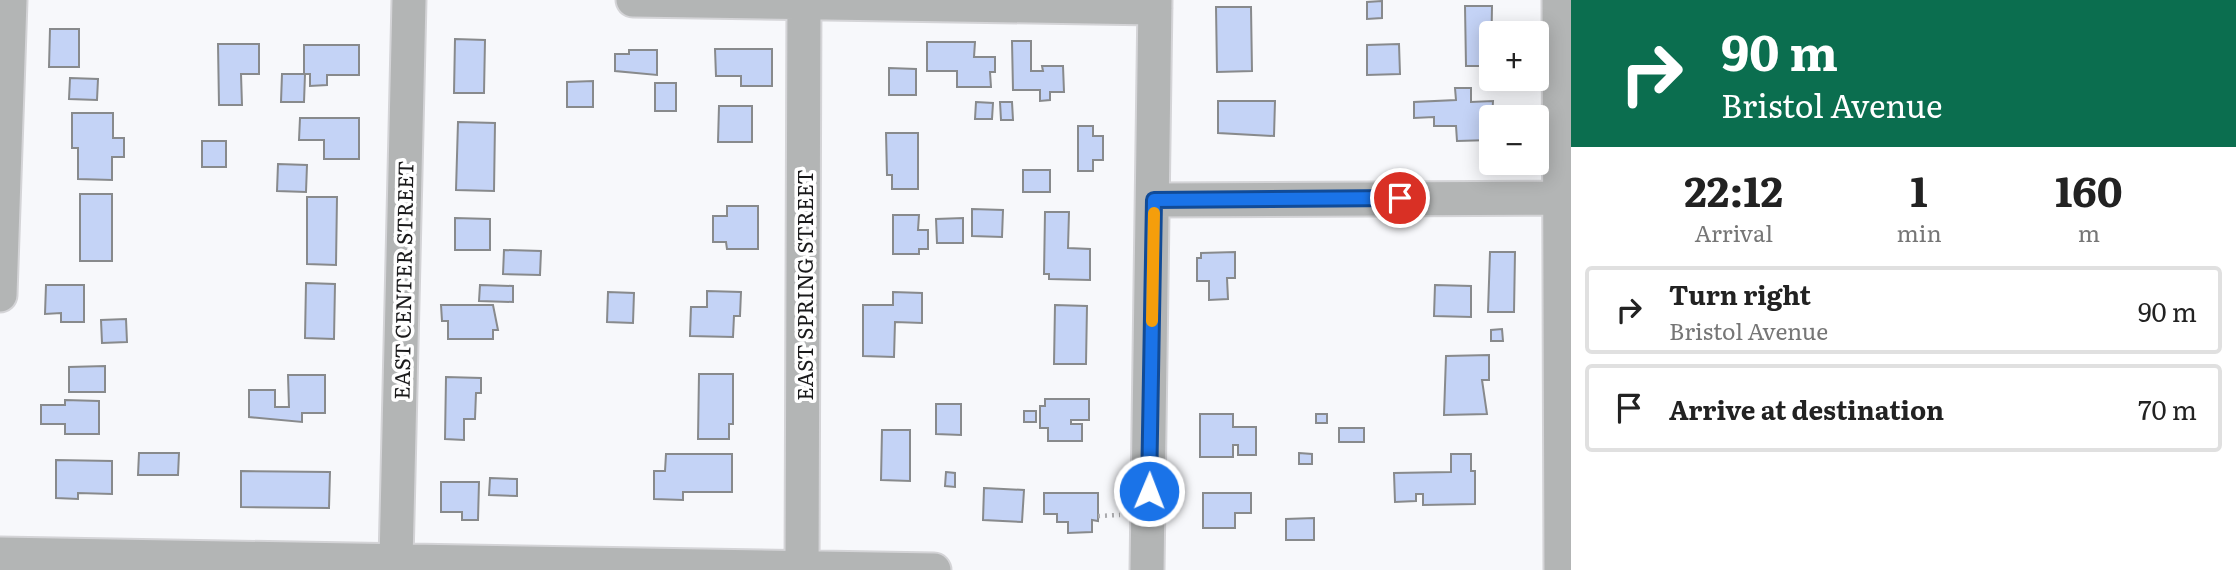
<!DOCTYPE html>
<meta charset="utf-8">
<style>
:root{--surface:#fff;--page:#f2f2f2;--text:#222;--muted:#767676;--line:#e0e0e0}
body{margin:0;font-family:Literata,serif;background:var(--page);color:var(--text);height:100vh;display:flex;flex-direction:column;font-size:26px;white-space:nowrap}
*{box-sizing:border-box;margin:0}
p{font-size:23px;color:var(--muted)}
.icon{flex:none;width:38px;height:38px;fill:none;stroke:currentColor;stroke-width:2;stroke-linecap:round;stroke-linejoin:round}
.map{position:relative;flex:1;overflow:hidden}
.panel{display:flex;flex-direction:column;background:var(--surface);width:665px}
.panel>*{flex:none}
.banner{background:#0b6e4f;color:#fff;overflow:hidden}
.buttons{position:absolute;left:1479px;top:21px;display:grid;gap:14px}
.buttons a{display:grid;place-items:center;width:70px;height:70px;border-radius:7px;background:var(--surface);box-shadow:0 4px 18px #0003;font-size:35px}
.pin{position:absolute;display:grid;place-items:center;width:60px;height:60px;color:#fff;margin:-30px;border:4px solid #fff;border-radius:50%;box-shadow:0 2px 7px #0007}
.me{position:absolute;width:77px;margin:-38px;rotate:1deg;stroke-linejoin:round;filter:drop-shadow(0 0 5px #0008)}
.turn{display:flex;align-items:center;gap:24px;height:147px;padding:0 35px;font-size:32px}
.turn .icon{width:91px;height:91px;stroke-width:2.5}
.turn b{display:block;font-size:49px;line-height:60px}
.eta{display:flex;justify-content:space-evenly;align-items:center;height:119px;text-align:center}
.eta b{font-size:42px;font-weight:700;line-height:49px}
ul{padding:0;list-style:none}
li{display:flex;align-items:center;gap:21px;height:88px;margin:0 14px 10px;padding:0 21px;border:4px solid var(--line);border-radius:7px}
li div{flex:1}
li b{display:block;font-size:26px}
li em{font-style:normal}
main{display:flex;flex:1;min-height:0}
.map>svg:first-child{display:block}
.building{fill:#c4d3f6;stroke:#888a8c;stroke-width:2}
.lines{fill:none;stroke-linecap:round;stroke-linejoin:round}
.minor-casing{stroke:#d4d4d7;stroke-width:37}
.path{stroke:#aaaaad;stroke-width:4.5;stroke-dasharray:2 5;stroke-linecap:butt}
.minor{stroke:#b3b5b5;stroke-width:33}
.route-casing{stroke:#114b97;stroke-width:18}
.route{stroke:#1a73e8;stroke-width:12}
.slow{stroke:#f59e0b;stroke-width:12}
.labels{text-anchor:middle;dominant-baseline:central;stroke-width:7;stroke-linejoin:round;paint-order:stroke}
.street-label{font-size:21px;fill:#1a1a1b;stroke:#fff}
</style>
<main>
<div class="map">
<svg width="1571" height="570" viewBox="0 0 1571 570">
<rect width="100%" height="100%" fill="#f7f8fb"/>
<path class="building" d="M1382,1V18L1367,19V2Z
M1465,6H1492L1491,66H1466Z
M1216,7H1251L1252,71L1217,72Z
M50,29H79V67H49Z
M455,39L485,40L484,93H454Z
M1012,41H1031V71H1043L1042,66H1063L1064,92H1050V100L1040,101V90H1013Z
M927,42H975L974,57H995V72H990L991,87H957V71H927Z
M218,44H259V74H241L242,105H219Z
M1399,44L1400,74L1367,75V45Z
M304,45H359V75H327V85L310,86V74H304Z
M715,49H772V86H741V76H716Z
M629,50H657V75L615,71V54H629Z
M889,68L916,69V95H889Z
M282,74H305L304,102H281Z
M70,78L98,79L97,100L69,99Z
M593,81V107H567V82Z
M655,83H676V111H655Z
M1455,88H1471V102L1493,101L1491,140L1457,141L1456,126H1434V117L1414,118V102L1456,100Z
M1218,101H1275L1274,136L1218,133Z
M976,102L993,103L992,119H975Z
M1000,102H1012L1013,120H1001Z
M719,106H752V142H718Z
M72,113H113V138H124V157H112V180L78,179V148H72Z
M300,118H359V159H324V140H299Z
M458,122L495,123L494,191L456,190Z
M1078,126H1093V136H1103V160H1093V171H1078Z
M886,133H918V189H892V175H887Z
M202,141H226V167H202Z
M278,164L307,165L306,192L277,191Z
M1023,170H1050V192H1023Z
M80,194H112V261H80Z
M307,197H337L336,265L307,264Z
M727,206H758V249H727L726,242H713V216H727Z
M972,209L1003,210L1002,237L972,236Z
M1045,212H1069L1068,248L1090,249V280L1049,279V274H1044Z
M893,215H919L918,230H928V249H919V254H893Z
M455,218L490,219V250H455Z
M963,218V243H937L936,219Z
M504,250L541,251L540,275L503,274Z
M1235,252V278H1227L1228,299L1209,300V281H1197V258H1201V253Z
M1490,252H1515L1514,312H1488Z
M306,283L335,284L334,339L305,338Z
M46,285H84V322H61V313L45,314Z
M480,285L513,286V302L479,301Z
M1435,285L1471,286V317L1434,316Z
M707,291L741,292L740,316H734L733,337L690,336L691,307H707Z
M608,292L634,293L633,323L607,322Z
M893,292L922,293V323L895,322L894,357L863,356V305H893Z
M441,305H493L498,330H493V339H448V321H442Z
M1055,305L1087,306L1086,364H1054Z
M126,319L127,342L102,343L101,320Z
M1502,329L1503,341H1491V330Z
M1489,355V380H1482L1487,414L1444,415L1446,356Z
M105,366V392H69V367Z
M699,374H733V424H729V439H698Z
M288,375H325V413H302V422L249,417V390H275V407H289Z
M446,377L481,378V393H476L475,419H464V440L445,439Z
M1045,399H1089V420H1071V424H1082V441H1048V428H1040V406H1045Z
M65,400L99,401V434H65V424H41V405H65Z
M936,404H961V435L936,434Z
M1024,411H1036V422H1024Z
M1200,414H1233V427H1256V455H1238V445H1233V457H1200Z
M1316,414H1327V423H1316Z
M1339,428H1364V442H1339Z
M882,430H910V481L881,480Z
M139,453H179L178,475H138Z
M1299,453L1312,454V464H1299Z
M666,454H732V492H683V500L654,499V471H665Z
M1451,454H1471V471H1475V504L1423,505V494H1416V501L1395,502L1394,473L1451,472Z
M56,460L112,461V494L78,493V499L56,498Z
M241,471L330,472L329,508L241,507Z
M946,472L955,473V487L945,486Z
M490,478L517,479V496L489,495Z
M441,482H479L478,520H462V512H441Z
M984,488L1024,490L1022,522L983,520Z
M1044,493H1098V521L1092,520V532L1068,533V522H1057V514H1044Z
M1203,493H1251V513H1235V528H1203Z
M1314,518V540H1286V519Z"/>
<g class="lines">
<defs>
<path id="minor" d="M633,0L1155,8
M1559,0L1561,570
M1154,200L1571,198
M0,295L10,0
M0,554L934,570
M396,561L409,0
M802,570L804,0
M1147,570L1155,0"/>
</defs>
<use href="#minor" class="minor-casing"/>
<path class="path" d="M1098,516L1120,515"/>
<use href="#minor" class="minor"/>
</g>
<g class="lines">
<defs>
<path id="route" d="M1149,491L1154,200L1400,198"/>
</defs>
<use href="#route" class="route-casing"/>
<use href="#route" class="route"/>
<path class="slow" d="M1152,321L1154,213"/>
</g>
<g class="labels">
<g class="street-label">
<text transform="translate(402 280) rotate(-89)">EAST CENTER STREET</text>
<text transform="translate(803 285) rotate(-90)">EAST SPRING STREET</text>
</g>
</g>
</svg>
<div class="buttons">
<a>+</a>
<a>−</a>
</div>
<div class="pin" style="left:1400px;top:198px;background:#d93025"><svg class="icon" aria-label="arrive" viewBox="0 0 24 24"><path d="M6 21V4h12l-3 4 3 4H6"/></svg></div>
<svg class="me" style="left:1149px;top:491px" viewBox="-20 -20 40 40"><circle r="17" fill="#1a73e8" stroke="#fff" stroke-width="3"/><path d="M0-11L8 9 0 5-8 9z" fill="#fff"/></svg>
</div>
<section class="panel">
<div class="banner">
<div class="turn"><svg class="icon" aria-label="right" viewBox="0 0 24 24"><path d="M7 20v-9h11M14 6l5 5-5 5"/></svg><div><b>90 m</b>Bristol Avenue</div></div>
</div>
<div class="eta">
<div><b>22:12</b><p>Arrival</p></div>
<div><b>1</b><p>min</p></div>
<div><b>160</b><p>m</p></div>
</div>
<ul>
<li><svg class="icon" aria-label="right" viewBox="0 0 24 24"><path d="M7 20v-9h11M14 6l5 5-5 5"/></svg><div><b>Turn right</b><p>Bristol Avenue</p></div><em>90 m</em></li>
<li><svg class="icon" aria-label="arrive" viewBox="0 0 24 24"><path d="M6 21V4h12l-3 4 3 4H6"/></svg><div><b>Arrive at destination</b></div><em>70 m</em></li>
</ul>
</section>
</main>
